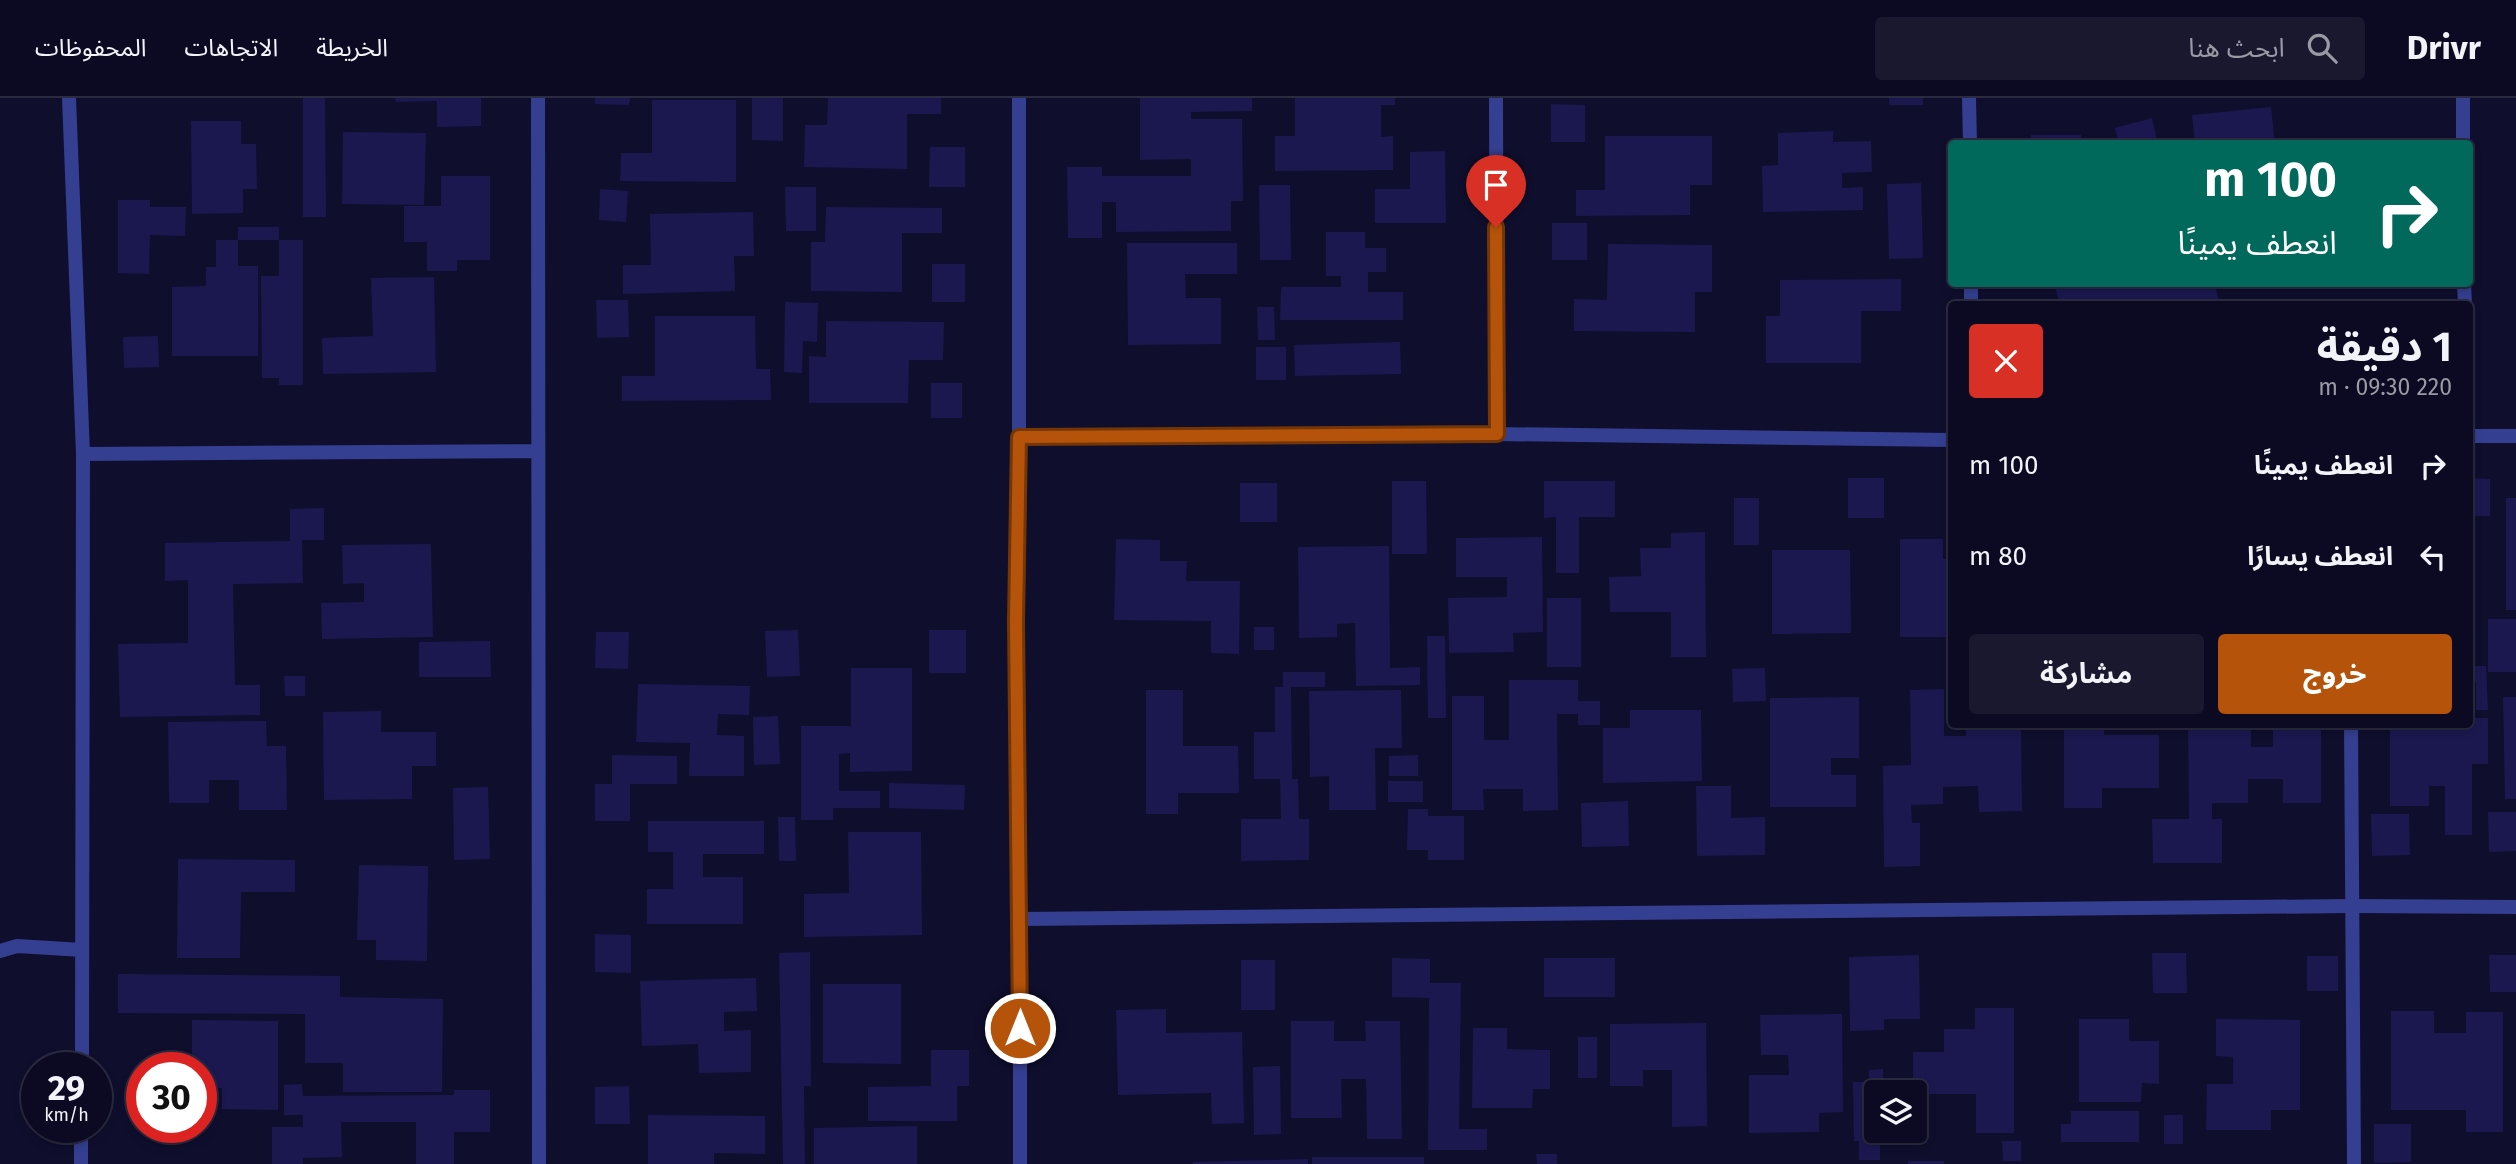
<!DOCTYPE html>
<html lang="ar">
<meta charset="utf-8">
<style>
:root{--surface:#0b0a22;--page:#19182f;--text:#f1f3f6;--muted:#9a9aa5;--line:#2b2b40;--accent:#b45309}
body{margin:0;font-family:"Fira Sans","Noto Sans Arabic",sans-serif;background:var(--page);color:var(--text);direction:rtl;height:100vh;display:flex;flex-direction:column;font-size:26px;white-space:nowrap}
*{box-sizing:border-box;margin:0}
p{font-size:23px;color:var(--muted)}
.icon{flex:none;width:38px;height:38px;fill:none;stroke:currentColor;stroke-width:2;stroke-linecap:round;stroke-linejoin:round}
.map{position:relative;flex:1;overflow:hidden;direction:ltr}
.sheet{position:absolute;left:1948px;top:203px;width:525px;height:427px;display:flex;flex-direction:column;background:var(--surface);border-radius:7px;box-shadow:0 4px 10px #0003,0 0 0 2px var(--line);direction:rtl}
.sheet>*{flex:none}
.guide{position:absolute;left:1948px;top:42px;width:525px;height:147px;border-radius:7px;box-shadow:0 4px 10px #0003,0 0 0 2px var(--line);direction:rtl;background:#00695c;color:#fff;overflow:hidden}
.fabs{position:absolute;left:1864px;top:982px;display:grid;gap:14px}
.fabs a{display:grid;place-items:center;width:63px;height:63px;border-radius:7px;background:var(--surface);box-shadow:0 4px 10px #0003,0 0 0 2px var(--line);font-size:35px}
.speed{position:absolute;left:21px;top:954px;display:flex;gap:14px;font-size:35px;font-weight:700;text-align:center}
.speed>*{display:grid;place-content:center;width:91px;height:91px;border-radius:50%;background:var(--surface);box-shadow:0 4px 10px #0003,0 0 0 2px var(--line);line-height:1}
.speed small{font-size:18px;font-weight:400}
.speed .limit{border:10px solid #d22;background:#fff;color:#111}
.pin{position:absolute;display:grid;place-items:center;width:60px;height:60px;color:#fff;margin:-72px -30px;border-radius:50% 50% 50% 0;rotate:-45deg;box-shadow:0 0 7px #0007}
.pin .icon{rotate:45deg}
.me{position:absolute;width:77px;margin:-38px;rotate:0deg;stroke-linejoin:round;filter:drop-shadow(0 0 5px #0008)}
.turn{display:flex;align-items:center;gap:24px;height:147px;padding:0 21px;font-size:32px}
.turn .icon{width:91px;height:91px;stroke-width:2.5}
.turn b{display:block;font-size:49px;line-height:60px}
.round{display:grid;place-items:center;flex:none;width:74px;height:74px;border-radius:7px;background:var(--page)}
.head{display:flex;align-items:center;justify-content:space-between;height:119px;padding:0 21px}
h1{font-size:42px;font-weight:700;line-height:52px}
.action{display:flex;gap:14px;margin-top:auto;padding:14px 21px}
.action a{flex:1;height:80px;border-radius:7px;background:var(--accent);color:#fff;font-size:28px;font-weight:700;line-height:80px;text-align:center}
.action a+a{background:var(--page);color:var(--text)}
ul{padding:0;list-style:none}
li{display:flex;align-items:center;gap:21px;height:91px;padding:0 21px}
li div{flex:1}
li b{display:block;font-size:26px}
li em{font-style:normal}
header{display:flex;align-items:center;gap:42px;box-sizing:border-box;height:98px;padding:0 35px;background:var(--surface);border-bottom:2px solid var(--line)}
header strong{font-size:33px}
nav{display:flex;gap:38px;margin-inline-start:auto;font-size:24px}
.search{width:490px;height:63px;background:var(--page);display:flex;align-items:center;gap:18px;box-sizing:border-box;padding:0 24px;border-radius:7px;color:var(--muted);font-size:26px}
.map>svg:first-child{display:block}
.building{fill:#1b1850}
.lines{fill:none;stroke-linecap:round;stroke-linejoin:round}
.lane{stroke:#343f91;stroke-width:14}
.street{stroke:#343f91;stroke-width:14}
.route-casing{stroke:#753606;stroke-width:18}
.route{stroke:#b45309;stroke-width:12}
</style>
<header>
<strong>Drivr</strong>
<div class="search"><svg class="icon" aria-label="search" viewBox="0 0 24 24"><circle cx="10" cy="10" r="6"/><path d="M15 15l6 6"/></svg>ابحث هنا</div>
<nav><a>الخريطة</a><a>الاتجاهات</a><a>المحفوظات</a></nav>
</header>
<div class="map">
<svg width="2516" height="1066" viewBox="0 0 2516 1066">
<rect width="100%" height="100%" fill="#0f0e2d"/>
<path class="building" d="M303,0H325L326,119H303Z
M395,0H481V28L437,29V3L396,4Z
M595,0H630L629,7L595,6Z
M752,0H783V43L752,42Z
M828,0H941V16H907V71L804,69L805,27H827Z
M1140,0H1252V13L1191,14V21H1242L1243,103H1231V133L1116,134V104H1102V140H1068L1067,69H1102V78H1191V61L1140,62Z
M1295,0H1395V7H1381V39L1393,38V72L1275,73V38H1295Z
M1889,0H1923V7H1889Z
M652,2H736V84L620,83L621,55H652Z
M1551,6L1585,7V44H1551Z
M2271,9L2275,46H2195L2192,17Z
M2152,20L2158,46H2119L2115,30Z
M191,23H241V46H256L257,91H243V115L192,116Z
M1833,33V44L1871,43L1872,74L1842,75V90L1863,89V112L1763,114L1762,68L1778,67V35Z
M343,34L426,35L424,107L342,106Z
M2031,37H2081V46H2031Z
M1605,38H1712V87H1690V117L1576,118V92H1605Z
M930,49H965V89H929Z
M1445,53L1446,125H1375V91H1410V54Z
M441,78H490V162H457V173H427V144H404V108H441Z
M1921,85L1923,160L1889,161L1887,86Z
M1259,87H1290L1291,162H1260Z
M785,89H816V133H786Z
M600,91L628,93L626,124L599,122Z
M118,102H150V109H186L185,138L150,137L149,176L118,175Z
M826,109L942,110V135H902V194L811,193V144H825Z
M753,114L754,158H734L735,193L623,196V167H651L650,116Z
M1552,125H1587V162H1552Z
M238,129H279V142H238Z
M1326,134H1365V150H1386V174H1368V194H1403V222H1280L1281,189H1341V178H1326Z
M216,142H238V168H258V258H172V189L206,188V169H216Z
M279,142H303V287H279V280H262L261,178H279Z
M1127,145H1237V176H1185L1186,200H1221V246L1128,247Z
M1608,146L1712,147V194H1695V234L1574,233V201L1607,202Z
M932,166H965V204H932Z
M434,179L436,274L323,276L322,240L373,238L371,180Z
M1901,181V213H1861V265H1766V218H1780V182Z
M2054,186H2232L2216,191L2220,206H2060Z
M596,202H628L629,239L597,240Z
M785,204L818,205L817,244L803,243L802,275L784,274Z
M1257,209H1274L1275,242H1258Z
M655,218H755L756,271H770L771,302L622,303V278H655Z
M826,223L944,224L943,262H909L908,305H809V258L826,259Z
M158,238L159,269L124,270L123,239Z
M1400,244L1401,276L1295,278L1294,247Z
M1256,249H1286V282H1256Z
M931,285H962V320H931Z
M1848,380H1884V420H1848Z
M2469,380L2490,381V418H2469Z
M1392,383H1426L1427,456H1392Z
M1544,383H1615V419H1579V475H1556V419L1544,420Z
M1240,385H1277V424H1240Z
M1734,400H1759V447H1734Z
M2506,400H2516V512H2506Z
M324,410V442H302L303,485L233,486L235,587H260V617L120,619L118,546L188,545V482L165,483V445L290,443V411Z
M1705,434L1706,559H1671V514H1610L1609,479L1641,478L1640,450H1671V435Z
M1542,439L1543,534L1513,535L1514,554L1449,555L1448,500L1507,499V479H1456V440Z
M1116,441L1160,442V463H1187L1186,483H1240L1239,556L1211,555V523L1114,522Z
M1900,441H1943V461H1951V539H1900Z
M431,446L433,539L322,541L321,505L364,504V485L343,486L342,447Z
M1389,448L1390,570L1420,569V587L1356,588L1355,525L1337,526V539L1299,540L1298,449Z
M2469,449H2474V550H2469Z
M1772,452H1850L1851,535L1772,536Z
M1547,500H1581V569H1547Z
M2488,521H2516V574H2488Z
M1254,529H1274V552H1254Z
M798,532L800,578L767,579L765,533Z
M929,532H966V575H929Z
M596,534H629L628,571L595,570Z
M1427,538H1445L1446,620H1428Z
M490,543L491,579H419V544Z
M2471,568H2486L2488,612H2476V585H2471Z
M851,570H912V673L850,674V655L839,656V693H880V710H833V722H801V628H851Z
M1765,570L1766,603L1733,604L1732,571Z
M1283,574H1325V589H1291L1292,681H1298L1299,721H1309V762L1241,763V721H1281L1280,681H1254V634H1275V589H1283Z
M284,578H305V598H285Z
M1509,582H1578V603H1600V627H1578V616H1557L1558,712L1523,713V691H1483L1484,712H1452V598H1484V642H1509Z
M638,586L750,588L749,617L718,616L717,637L744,638V678H689L690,645L636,644Z
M1944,591V638H1966V626H2021L2022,713L1979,714L1978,688L1943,689V706L1911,707L1912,725H1920V768L1884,769L1883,668L1911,667L1910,592Z
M1146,592H1183V648H1238L1239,695H1178V716H1146Z
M1401,592L1402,650H1375L1376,712H1329V678L1310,679L1309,593Z
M1859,599V660H1831V677H1856V709H1770V600Z
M2503,599H2516V701H2505Z
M1630,612H1701L1702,683L1603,685V630H1630Z
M381,613V634H436V668H412V701L324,702L323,614Z
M778,618L780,666L754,667L753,619Z
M2469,620H2488V666H2472V737H2445V688H2429V708H2390V626H2469Z
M266,623L267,648H286L287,712H239V682H209V705H169L168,624Z
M2064,626H2104V637H2159V690H2102V710H2064Z
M2188,626H2251V649H2273V626H2321V705H2283V681H2248V705H2212V721H2222V765H2153L2152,721H2189Z
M612,657L677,658V686H630V723H595V686H612Z
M1418,657V678H1389V658Z
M1388,683H1423V704H1388Z
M889,685L965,687L964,712L889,710Z
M1696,688H1731V720L1765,719V757L1697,758Z
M488,689L490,761L454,762L453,690Z
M1628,703L1629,748L1582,749L1581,705Z
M1408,711H1428V718H1464V762H1428V752H1407Z
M2488,714H2516V753L2489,754Z
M2371,716H2409L2410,757L2372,758Z
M778,719H795L796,763H779Z
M648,723H764V756H703V779H743V826H647V791H673V754H648Z
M848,734H921L922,837L804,839V796L849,795Z
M178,761L295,762V794H241L240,860H177Z
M359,767L428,768L427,863L376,862V842H357Z
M595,836L631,837V875L595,874Z
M810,854L811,988H804L805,1066H783L779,855Z
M2152,855H2186L2187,895H2153Z
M1919,857L1920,921H1884V932L1850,933L1849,859Z
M2489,857H2516V894H2490Z
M2307,858H2338V893H2307Z
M1392,860L1430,861V885H1461L1459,1031H1487V1052H1428L1429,900L1392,899Z
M1544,860H1615V899H1544Z
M1241,862H1275V912H1241Z
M118,876L340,878V899L443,901L442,994H343V965H305V916L118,915Z
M756,880L757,913L724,914V933L751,932V974L699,975L698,946L642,948L640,883Z
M823,886H901V966L823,965Z
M1975,910H2014V1035H1976V996H1914L1913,994V954H1944V931H1975Z
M1166,911V935L1242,934L1244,1025L1212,1026L1211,995L1118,997L1116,912Z
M2391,913H2434V935H2466V914H2503V1034H2466V1012H2391Z
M1842,916L1843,1014L1819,1015V1034L1749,1035V977H1789L1788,957H1761L1760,917Z
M2079,921H2129V943H2159V986L2142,985L2141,1004H2079Z
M2216,921L2300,922V1012H2271V1032H2206L2207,986H2233V959L2216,958Z
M192,922L278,923V1012L222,1011V990H201V970H169V961H192Z
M1291,923H1334V943H1366L1365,923H1400L1402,1041H1367L1366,981H1341L1342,1020H1291Z
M1706,925L1707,1028L1672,1029V972H1643V988H1610V926Z
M1473,930H1507V951L1550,952V991H1533L1532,1010H1472Z
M1578,939H1597V980H1578Z
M931,952H969V988H957V1023H868V989L931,988Z
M1280,968L1281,1036L1254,1037L1253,969Z
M1883,971V994H1876V1032H1908V1040H1883V1043H1880V1062H1859V1043H1854L1853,984H1869V972Z
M302,986L303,998L454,997V992H490V1034H454V1066H416V1024H341L342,1059L303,1060V1066H272V1029H303V1017H284V987Z
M629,988L630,1026H595V989Z
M2071,1013H2139V1044H2061V1026H2071Z
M648,1017L765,1018V1056L714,1055V1066H648Z
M2164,1017H2183V1046H2164Z
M2374,1026H2411V1064L2374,1065Z
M917,1028V1066H814V1030Z
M2002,1043H2021V1063H2003Z
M1536,1056H1557V1066H1537Z
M1312,1059H1424V1066H1312Z
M1308,1061V1066H1193V1064Z
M1908,1063H1944V1066H1908Z"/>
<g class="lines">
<path class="lane" d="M2463,0V46
M2464,186L2465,206
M2351,626L2354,1066"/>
<path class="street" d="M69,0L83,356L82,970
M538,0L539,1066
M1019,0V339L1016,523L1020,821V1066
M1496,0L1497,336
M1969,0L1970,46
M1971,186V206
M2469,338H2516
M1019,339L1497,336L1951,342
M83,356L538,353
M1020,821L2351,808L2516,809
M0,853L17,848L82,852
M81,1066V1029"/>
</g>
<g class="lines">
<defs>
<path id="route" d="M1020,930L1016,523L1019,339L1497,336L1496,129"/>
</defs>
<use href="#route" class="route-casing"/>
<use href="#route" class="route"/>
</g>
</svg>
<div class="fabs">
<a><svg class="icon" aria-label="layers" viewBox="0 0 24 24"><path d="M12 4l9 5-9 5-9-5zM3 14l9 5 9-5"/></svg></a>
</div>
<div class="speed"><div>29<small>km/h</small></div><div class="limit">30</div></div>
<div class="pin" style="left:1496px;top:129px;background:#d93025"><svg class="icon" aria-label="arrive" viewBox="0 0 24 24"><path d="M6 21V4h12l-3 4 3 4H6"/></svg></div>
<svg class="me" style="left:1020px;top:930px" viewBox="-20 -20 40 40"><circle r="17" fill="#b45309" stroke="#fff" stroke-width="3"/><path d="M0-11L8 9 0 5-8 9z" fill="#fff"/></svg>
<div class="guide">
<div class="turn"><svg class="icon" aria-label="right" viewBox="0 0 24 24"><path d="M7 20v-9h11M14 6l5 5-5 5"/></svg><div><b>100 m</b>انعطف يمينًا</div></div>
</div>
<section class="sheet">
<div class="head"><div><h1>1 دقيقة</h1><p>220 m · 09:30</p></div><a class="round" style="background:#d93025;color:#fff"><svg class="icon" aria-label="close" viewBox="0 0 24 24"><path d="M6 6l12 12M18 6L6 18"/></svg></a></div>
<ul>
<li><svg class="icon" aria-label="right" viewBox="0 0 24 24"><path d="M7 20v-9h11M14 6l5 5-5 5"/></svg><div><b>انعطف يمينًا</b></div><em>100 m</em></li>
<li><svg class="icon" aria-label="left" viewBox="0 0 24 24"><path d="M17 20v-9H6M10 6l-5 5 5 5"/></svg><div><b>انعطف يسارًا</b></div><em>80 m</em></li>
</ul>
<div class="action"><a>خروج</a><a>مشاركة</a></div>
</section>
</div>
